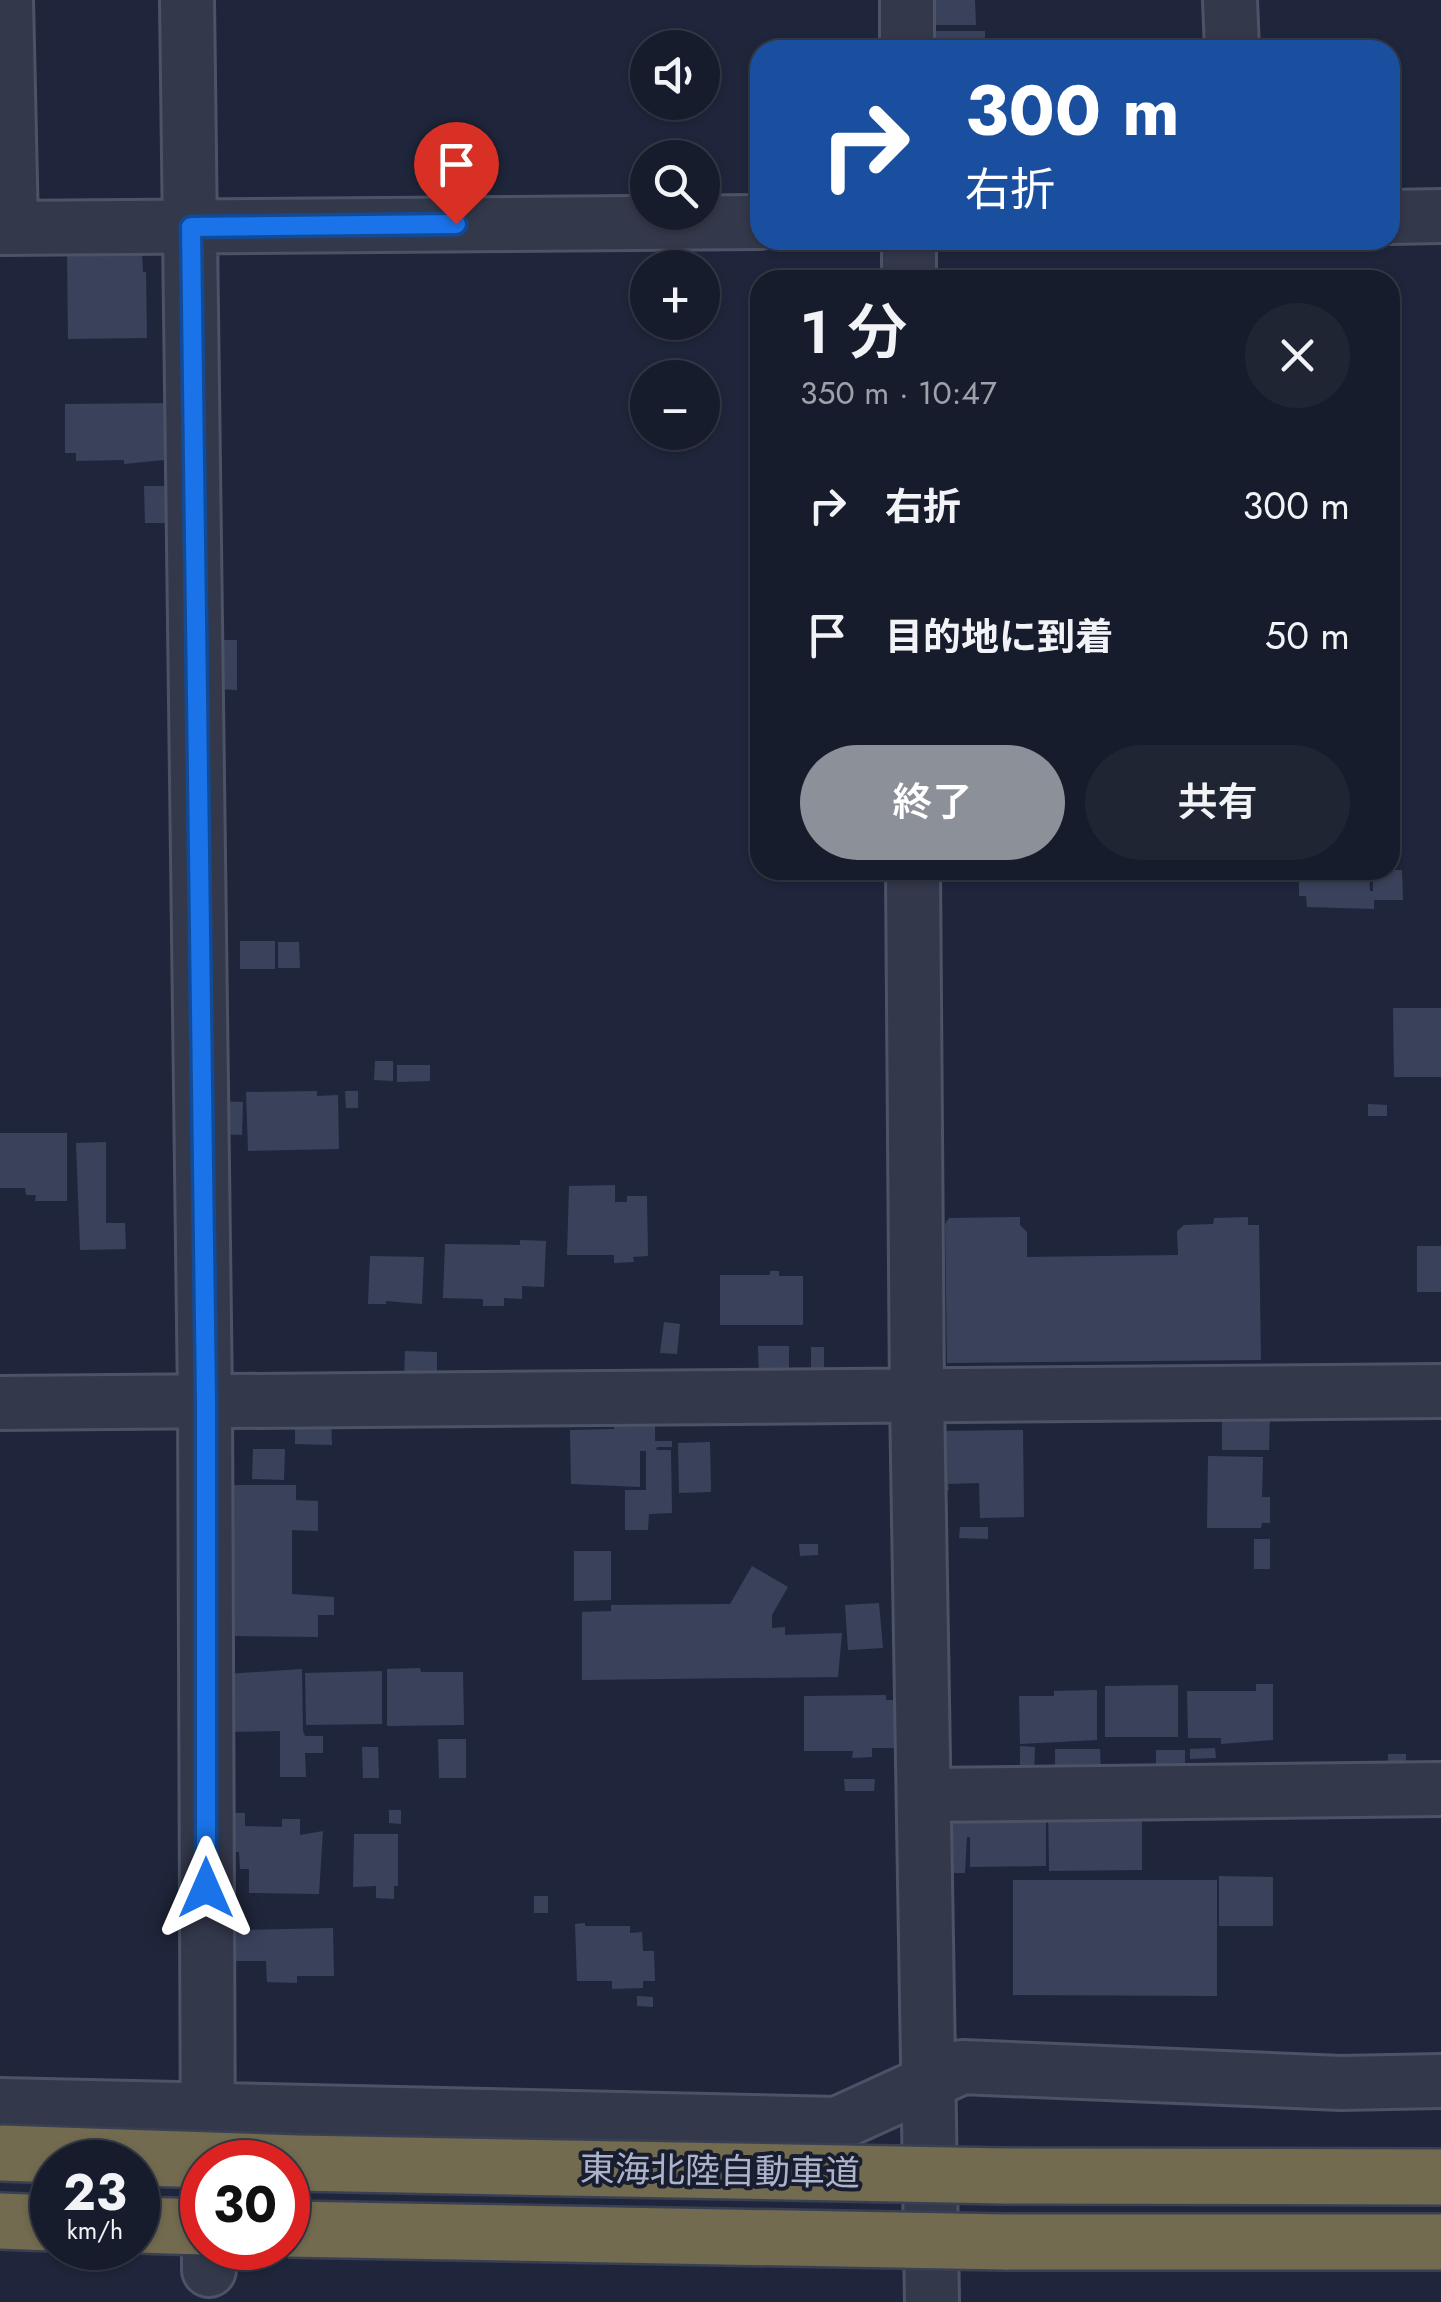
<!DOCTYPE html>
<html lang="ja">
<meta charset="utf-8">
<style>
:root{--surface:#171c2c;--page:#202534;--text:#f1f3f6;--muted:#9ea1a9;--line:#363a48;--accent:#8c9099}
body{margin:0;font-family:Jost,"Noto Sans JP",sans-serif;background:var(--page);color:var(--text);height:100vh;display:flex;flex-direction:column;font-size:38px;white-space:nowrap}
*{box-sizing:border-box;margin:0}
p{font-size:32px;color:var(--muted)}
.icon{flex:none;width:55px;height:55px;fill:none;stroke:currentColor;stroke-width:2;stroke-linecap:round;stroke-linejoin:round}
.map{position:relative;flex:1;overflow:hidden}
.panel{position:absolute;left:750px;top:270px;width:650px;height:610px;display:flex;flex-direction:column;background:var(--surface);border-radius:30px;box-shadow:0 2px 8px #0004,0 0 0 2px var(--line)}
.panel>*{flex:none}
.top-card{position:absolute;left:750px;top:40px;width:650px;height:210px;border-radius:30px;box-shadow:0 2px 8px #0004,0 0 0 2px var(--line);background:#1a4fa0;color:#fff;overflow:hidden}
.tools{position:absolute;left:630px;top:30px;display:grid;gap:20px}
.tools a{display:grid;place-items:center;width:90px;height:90px;border-radius:50%;background:var(--surface);box-shadow:0 2px 8px #0004,0 0 0 2px var(--line);font-size:50px}
.speed{position:absolute;left:30px;top:2140px;display:flex;gap:20px;font-size:50px;font-weight:700;text-align:center}
.speed>*{display:grid;place-content:center;width:130px;height:130px;border-radius:50%;background:var(--surface);box-shadow:0 2px 8px #0004,0 0 0 2px var(--line);line-height:1}
.speed small{font-size:25px;font-weight:400}
.speed .limit{border:15px solid #d22;background:#fff;color:#111}
.pin{position:absolute;display:grid;place-items:center;width:85px;height:85px;color:#fff;margin:-102px -42px;border-radius:50% 50% 50% 0;rotate:-45deg;box-shadow:0 0 10px #0007}
.pin .icon{rotate:45deg}
.me{position:absolute;width:110px;margin:-55px;rotate:0deg;stroke-linejoin:round;filter:drop-shadow(0 0 8px #0008)}
.turn{display:flex;align-items:center;gap:35px;height:210px;padding:0 50px;font-size:45px}
.turn .icon{width:130px;height:130px;stroke-width:2.5}
.turn b{display:block;font-size:70px;line-height:85px}
.round{display:grid;place-items:center;flex:none;width:105px;height:105px;border-radius:52px;background:var(--page)}
.overview{display:flex;align-items:center;justify-content:space-between;height:170px;padding:0 50px}
h1{font-size:60px;font-weight:600;line-height:75px}
.action{display:flex;gap:20px;margin-top:auto;padding:20px 50px}
.action a{flex:1;height:115px;border-radius:60px;background:var(--accent);color:#fff;font-size:40px;font-weight:600;line-height:115px;text-align:center}
.action a+a{background:var(--page);color:var(--text)}
ul{padding:0;list-style:none}
li{display:flex;align-items:center;gap:30px;height:130px;padding:0 50px}
li div{flex:1}
li b{display:block;font-size:38px}
li em{font-style:normal}
.map>svg:first-child{display:block}
.building{fill:#3a425b}
.lines{fill:none;stroke-linecap:round;stroke-linejoin:round}
.minor-casing{stroke:#4d5366;stroke-width:58}
.highway-casing{stroke:#3a4053;stroke-width:60}
.minor{stroke:#33384b;stroke-width:52}
.highway{stroke:#726b4f;stroke-width:55}
.highway-bridge-casing{stroke:#3a4053;stroke-width:60;stroke-linecap:butt}
.highway-bridge{stroke:#726b4f;stroke-width:55}
.route-casing{stroke:#114b97;stroke-width:25}
.route{stroke:#1a73e8;stroke-width:18}
.labels{text-anchor:middle;dominant-baseline:central;stroke-width:8;stroke-linejoin:round;paint-order:stroke}
.street-label{font-size:35px;fill:#adb3c8;stroke:#181e30}
</style>
<div class="map">
<svg width="1441" height="2302" viewBox="0 0 1441 2302">
<rect width="100%" height="100%" fill="#1f263b"/>
<path class="building" d="M928,0H975L976,25H928Z
M928,31H985V50H928Z
M142,251L143,272H146L147,338L68,339L67,252Z
M174,403V459L124,464V460L76,461V453H65V404Z
M144,486H178V523H145Z
M217,640H237V690L217,689Z
M1299,870H1369L1370,891H1373V870H1402L1403,900H1374V909L1307,907L1306,896H1299Z
M240,941H275V969H240Z
M278,942H299L300,968H278Z
M1393,1008H1441V1077H1394Z
M375,1061H393V1081L374,1080Z
M397,1065H430V1081L397,1082Z
M317,1091V1096L338,1095L339,1149L248,1151L246,1092Z
M345,1091H358V1108H346Z
M215,1101L243,1102L242,1135L214,1134Z
M1368,1104L1387,1105V1116H1368Z
M0,1133H67V1201H35L36,1195H26L25,1188H0Z
M106,1142V1223H125L126,1249L80,1250L76,1143Z
M615,1185V1202H627V1196H647L648,1256L633,1257L634,1262L614,1263V1255H567L569,1186Z
M1020,1217V1225L1027,1232V1257L1178,1255L1177,1231L1184,1225L1213,1224L1214,1218L1248,1217V1225H1259L1261,1360L947,1363L945,1224L949,1218Z
M520,1240L546,1241L544,1287L522,1286V1299L504,1298V1306H483V1299L443,1298L445,1244L520,1245Z
M1417,1246H1441V1292H1417Z
M370,1256L424,1257L422,1304L386,1301V1304H368Z
M770,1271H779V1276H803V1325H720V1275H770Z
M664,1322L680,1324L677,1354L660,1353Z
M758,1346H789V1377L759,1378Z
M811,1347H824V1377H811Z
M405,1351L437,1352V1381L404,1380Z
M613,1410L655,1420V1441H672V1447H657L656,1450H671L672,1513L649,1514L648,1530H625V1490H646V1451H640V1487L571,1484L570,1430L614,1429Z
M1222,1412H1270L1269,1450H1222Z
M295,1419H331L332,1445L295,1444Z
M1023,1430L1024,1517L980,1518L979,1483L948,1484L949,1490H935L944,1431Z
M710,1442L711,1492L679,1493L678,1443Z
M253,1449H285L284,1480L252,1479Z
M1208,1456L1263,1457L1262,1497H1270V1523H1262L1261,1528H1207Z
M224,1485H296V1500L318,1501V1531L292,1530V1594L334,1597V1615H318V1637L227,1636Z
M960,1527H988V1539L959,1538Z
M1254,1539H1270V1569H1254Z
M799,1544H818V1555L800,1556Z
M574,1551H611V1600L574,1601Z
M752,1566L788,1587L772,1615V1628L785,1627V1635L842,1633L838,1677L582,1680V1612L611,1611V1605L730,1604Z
M879,1603L883,1648L848,1650L845,1605Z
M420,1668L421,1672H463L464,1725L387,1726V1669Z
M302,1669L303,1731L305,1736H323V1753H305L306,1777H280V1731L225,1732L226,1674Z
M382,1671V1724L306,1725L305,1673Z
M1256,1684H1273V1740L1221,1744V1738H1188L1187,1691H1256Z
M1178,1685V1737H1105V1686Z
M1097,1690V1740L1020,1744L1019,1696H1054V1691Z
M886,1695V1700H901V1748H872V1757L852,1758L853,1751H804V1696Z
M438,1739H466V1778H439Z
M1020,1746L1035,1747L1034,1777L1020,1776Z
M362,1747H378L379,1778H363Z
M1215,1748L1216,1758L1190,1759V1749Z
M1055,1749H1100L1101,1777L1055,1778Z
M1156,1750H1185V1776H1156Z
M1388,1754H1406V1773H1388Z
M844,1779H875L874,1791H845Z
M1048,1804H1142V1870L1049,1871Z
M1046,1806V1866L970,1867V1837H967L965,1873H937V1816Z
M389,1810H401V1824L389,1823Z
M222,1813H245V1826L282,1827V1819H300V1835L323,1831L319,1894L249,1893V1869H240L239,1852H222Z
M354,1834H398V1886H394V1899L376,1898V1886L353,1887Z
M1219,1876L1273,1877V1926H1219Z
M1013,1880H1217V1996L1013,1995Z
M534,1896H548V1913H534Z
M585,1923V1926H630V1933L642,1932L643,1951H654L655,1981H643V1988L612,1989V1981H577L575,1924Z
M333,1928L334,1976H297V1983L267,1982L266,1961H236V1930Z
M637,1996L653,1997V2007L637,2006Z"/>
<g class="lines">
<defs>
<path id="minor" d="M6,0L11,228
M187,0L205,1400L208,2162
M907,0V50
M1230,0L1232,50
M1390,217L1441,216
M0,228L760,222
M909,240V280
M913,870L917,1398L932,2302
M0,1403L1441,1391
M925,1795L1441,1789
M0,2105L837,2124L962,2067L1341,2083L1441,2081
M209,2248V2270"/>
<path id="highway" d="M1004,2176L1441,2177
M0,2221L52,2223
M138,2225L202,2227
M1005,2242H1441"/>
</defs>
<use href="#minor" class="minor-casing"/>
<use href="#highway" class="highway-casing"/>
<use href="#minor" class="minor"/>
<use href="#highway" class="highway"/>
<defs>
<path id="highway-bridge" d="M0,2153L297,2163L1004,2176
M288,2229L1005,2242"/>
</defs>
<use href="#highway-bridge" class="highway-bridge-casing"/>
<use href="#highway-bridge" class="highway-bridge"/>
</g>
<g class="lines">
<defs>
<path id="route" d="M206,1888V1400L191,227L456,224"/>
</defs>
<use href="#route" class="route-casing"/>
<use href="#route" class="route"/>
</g>
<g class="labels">
<g class="street-label">
<text transform="translate(720 2171) rotate(1)">東海北陸自動車道</text>
</g>
</g>
</svg>
<div class="tools">
<a><svg class="icon" aria-label="sound" viewBox="0 0 24 24"><path d="M4 9h4l5-4v14l-5-4H4zM17 9q2 3 0 6"/></svg></a>
<a><svg class="icon" aria-label="search" viewBox="0 0 24 24"><circle cx="10" cy="10" r="6"/><path d="M15 15l6 6"/></svg></a>
<a>+</a>
<a>−</a>
</div>
<div class="speed"><div>23<small>km/h</small></div><div class="limit">30</div></div>
<div class="pin" style="left:456px;top:224px;background:#d93025"><svg class="icon" aria-label="arrive" viewBox="0 0 24 24"><path d="M6 21V4h12l-3 4 3 4H6"/></svg></div>
<svg class="me" style="left:206px;top:1888px" viewBox="-20 -20 40 40"><path d="M0-17L14 15 0 8-14 15z" fill="#1a73e8" stroke="#fff" stroke-width="4"/></svg>
<div class="top-card">
<div class="turn"><svg class="icon" aria-label="right" viewBox="0 0 24 24"><path d="M7 20v-9h11M14 6l5 5-5 5"/></svg><div><b>300 m</b>右折</div></div>
</div>
<section class="panel">
<div class="overview"><div><h1>1 分</h1><p>350 m · 10:47</p></div><a class="round"><svg class="icon" aria-label="close" viewBox="0 0 24 24"><path d="M6 6l12 12M18 6L6 18"/></svg></a></div>
<ul>
<li><svg class="icon" aria-label="right" viewBox="0 0 24 24"><path d="M7 20v-9h11M14 6l5 5-5 5"/></svg><div><b>右折</b></div><em>300 m</em></li>
<li><svg class="icon" aria-label="arrive" viewBox="0 0 24 24"><path d="M6 21V4h12l-3 4 3 4H6"/></svg><div><b>目的地に到着</b></div><em>50 m</em></li>
</ul>
<div class="action"><a>終了</a><a>共有</a></div>
</section>
</div>
